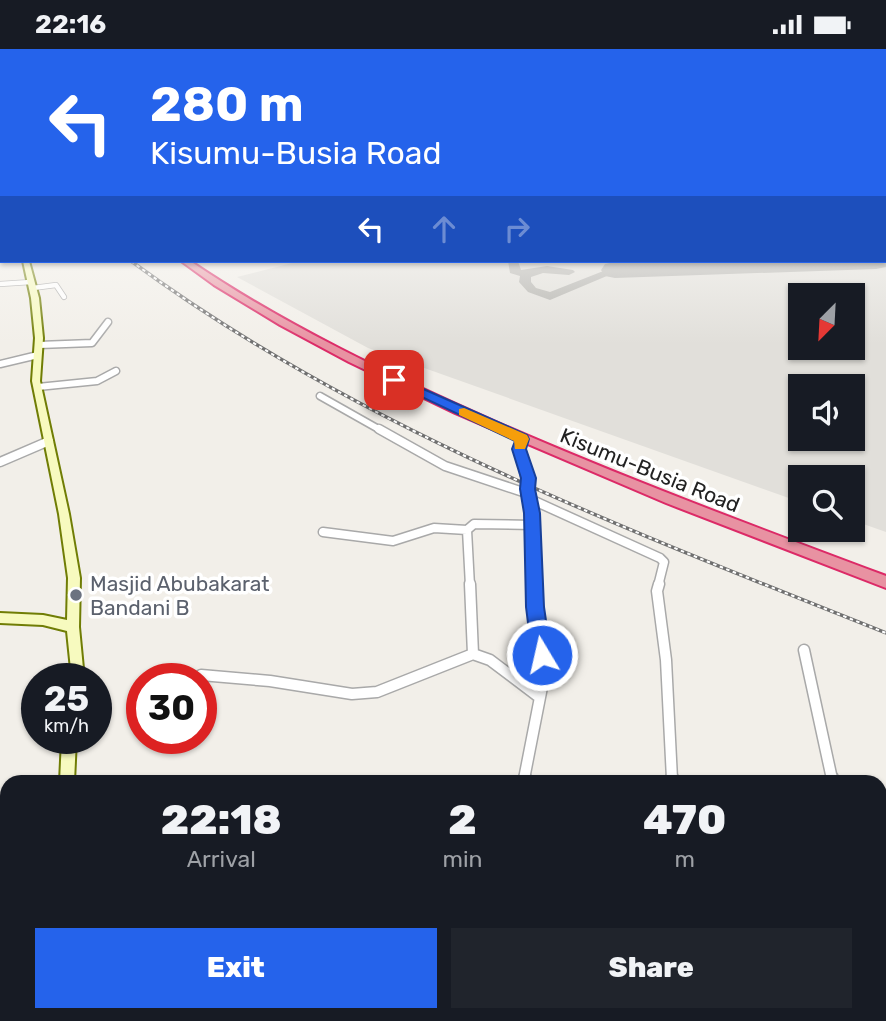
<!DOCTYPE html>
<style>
:root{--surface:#171b24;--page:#20242c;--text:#f1f3f6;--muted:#9ea1a6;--accent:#2563eb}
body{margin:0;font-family:Rubik,sans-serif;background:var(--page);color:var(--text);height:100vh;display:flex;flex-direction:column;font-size:26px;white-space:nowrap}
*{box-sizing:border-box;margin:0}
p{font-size:23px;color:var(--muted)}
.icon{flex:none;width:38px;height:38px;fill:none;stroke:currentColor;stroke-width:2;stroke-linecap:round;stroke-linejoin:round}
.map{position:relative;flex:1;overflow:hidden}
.panel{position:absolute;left:0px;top:726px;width:887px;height:247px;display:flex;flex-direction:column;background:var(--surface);border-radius:21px 21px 0 0;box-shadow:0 2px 5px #0004}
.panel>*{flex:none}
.banner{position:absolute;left:0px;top:0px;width:887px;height:214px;box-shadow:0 2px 5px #0004;background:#2563eb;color:#fff;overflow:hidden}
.needle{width:46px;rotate:204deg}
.fabs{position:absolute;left:788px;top:234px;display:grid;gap:14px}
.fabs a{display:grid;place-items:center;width:77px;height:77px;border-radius:0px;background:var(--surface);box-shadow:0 2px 5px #0004;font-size:35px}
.speed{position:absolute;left:21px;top:614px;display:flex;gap:14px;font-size:35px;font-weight:700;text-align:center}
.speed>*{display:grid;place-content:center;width:91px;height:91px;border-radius:50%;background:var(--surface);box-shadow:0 2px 5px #0004;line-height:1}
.speed small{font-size:18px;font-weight:400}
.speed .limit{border:10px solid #d22;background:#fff;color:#111}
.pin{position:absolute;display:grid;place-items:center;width:60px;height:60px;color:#fff;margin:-30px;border-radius:14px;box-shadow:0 4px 10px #0006}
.me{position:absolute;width:77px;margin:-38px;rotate:351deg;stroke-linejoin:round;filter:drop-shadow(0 0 5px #0008)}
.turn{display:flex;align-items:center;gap:24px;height:147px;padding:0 35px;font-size:32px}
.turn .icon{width:91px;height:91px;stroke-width:2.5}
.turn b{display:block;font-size:49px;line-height:60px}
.lanes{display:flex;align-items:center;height:66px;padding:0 35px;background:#0003;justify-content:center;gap:35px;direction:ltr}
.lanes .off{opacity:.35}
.eta{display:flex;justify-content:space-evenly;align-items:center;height:119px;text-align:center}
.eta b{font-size:42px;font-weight:800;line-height:49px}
.action{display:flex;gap:14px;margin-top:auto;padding:14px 35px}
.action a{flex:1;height:80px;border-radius:0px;background:var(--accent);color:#fff;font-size:28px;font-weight:800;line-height:80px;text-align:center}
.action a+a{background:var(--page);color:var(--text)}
.status{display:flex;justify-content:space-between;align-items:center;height:49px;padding:0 35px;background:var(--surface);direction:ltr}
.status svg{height:19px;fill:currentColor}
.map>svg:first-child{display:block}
.airport{fill:#e1dfda;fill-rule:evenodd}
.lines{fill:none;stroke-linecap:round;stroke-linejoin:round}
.taxiway{fill:#b1b0ac;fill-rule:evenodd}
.runway{fill:#b1b0ac;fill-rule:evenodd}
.street-far4-casing{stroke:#a9a9a9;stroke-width:6}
.street-far3-casing{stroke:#a9a9a9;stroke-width:9}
.street-far2-casing{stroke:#a9a9a9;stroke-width:11}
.street-far1-casing{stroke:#a9a9a9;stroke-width:13}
.street-casing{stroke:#a9a9a9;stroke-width:15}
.secondary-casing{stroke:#707d05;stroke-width:4}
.highway-casing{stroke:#dc2a67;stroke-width:4}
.street-far4{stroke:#fff;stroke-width:4.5}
.street-far3{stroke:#fff;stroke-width:6}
.street-far2{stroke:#fff;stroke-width:8}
.street-far1{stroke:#fff;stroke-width:10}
.street{stroke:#fff;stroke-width:11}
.secondary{fill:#f7fabf;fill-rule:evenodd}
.highway{fill:#e892a2;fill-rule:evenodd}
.rail-casing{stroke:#707070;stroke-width:3.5}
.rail{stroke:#fff;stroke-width:2;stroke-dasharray:3.5;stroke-linecap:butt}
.route{fill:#2563eb;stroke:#184099;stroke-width:2}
.slow{fill:#f59e0b}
.worship-dot{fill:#6b7280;stroke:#fff;stroke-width:2.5}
.labels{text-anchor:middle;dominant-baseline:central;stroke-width:7;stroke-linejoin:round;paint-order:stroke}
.street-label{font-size:21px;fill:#222;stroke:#fff}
.worship-label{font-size:21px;fill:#5b616d;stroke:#fff;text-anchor:start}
</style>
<div class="status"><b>22:16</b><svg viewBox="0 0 49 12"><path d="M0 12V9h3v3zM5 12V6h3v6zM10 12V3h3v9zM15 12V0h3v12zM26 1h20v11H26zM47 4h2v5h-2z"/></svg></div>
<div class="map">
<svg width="886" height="972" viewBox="0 0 886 972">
<rect width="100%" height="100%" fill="#f2efe9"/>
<path class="airport" d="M886,158V483L852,471V429H800V453L368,299L237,228L300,212H886ZM800,247H852V299H800ZM800,338H852V390H800Z"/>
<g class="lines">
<path class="taxiway" d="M508,212H518L521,221L547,217L573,221L575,223L569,226L543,224L531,228V233L536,239L550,243L611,219L621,221L550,251L528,243L519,233L520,227L510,224Z"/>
<path class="runway" d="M886,207V218L876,220L615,229L605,227L601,221L605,215L615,213L886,212Z"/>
<defs>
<path id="street-far4" d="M0,235L31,233
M33,239L56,236L64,248"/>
<path id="street-far3" d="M39,296L92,294L108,273
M0,315L38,306
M38,338L97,332L116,322
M320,347L382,382"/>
<path id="street-far2" d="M379,380L445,417L529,445
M522,389C519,413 529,439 532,465C535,488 534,513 534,537
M0,413L49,392
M530,450L660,509L664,513L658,537
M323,483L393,492L434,479L467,481
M470,537L467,481L474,475L533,476"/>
<path id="street-far1" d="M470,535L473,605
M659,535L657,542L666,611L672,730
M804,601L832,730
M201,626L270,632L352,645L377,643L473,605L490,611L539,648
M524,730L543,633L534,535"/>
<path id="street" d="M672,729V733
M832,729L833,733
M524,733L525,729
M550,966V972
M54,972L58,966"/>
<path id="secondary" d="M0,175L2,176V180L0,179Z
M23,212H29L39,249L43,289L40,332L69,465L80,529L79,578L84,630H72L67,582L43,576L0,574V564L43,566L67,571L68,529L59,465L32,332L35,289L31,249Z
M62,690H76L74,733H60Z
M880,805L886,806V822L880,821Z
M0,854H7V870H0Z
M91,966H109L111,972H93Z"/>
<path id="highway" d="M181,212H190C286,277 390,326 496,373C624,429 755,478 886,527V539L666,454L455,364L349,313L280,276L214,236Z"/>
</defs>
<use href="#street-far4" class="street-far4-casing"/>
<use href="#street-far3" class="street-far3-casing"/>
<use href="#street-far2" class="street-far2-casing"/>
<use href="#street-far1" class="street-far1-casing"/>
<use href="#street" class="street-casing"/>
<use href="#secondary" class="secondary-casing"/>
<use href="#highway" class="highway-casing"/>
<use href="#street-far4" class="street-far4"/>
<use href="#street-far3" class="street-far3"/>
<use href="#street-far2" class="street-far2"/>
<use href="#street-far1" class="street-far1"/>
<use href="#street" class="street"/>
<use href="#secondary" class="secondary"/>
<use href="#highway" class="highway"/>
<defs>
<path id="rail" d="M131,212C358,379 626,480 886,584"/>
</defs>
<use href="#rail" class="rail-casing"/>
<use href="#rail" class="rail"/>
</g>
<linearGradient id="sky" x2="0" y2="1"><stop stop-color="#8fc0e4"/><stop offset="0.54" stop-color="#f9f8f5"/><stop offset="1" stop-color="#f9f8f5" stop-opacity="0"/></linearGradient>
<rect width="886" height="295" fill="url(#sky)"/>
<path class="route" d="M394,327L527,386L529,390L526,400L536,429L535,440L540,464L544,558L551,606L548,611L542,614L535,611L532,606L526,558L524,464L520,440L521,429L512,400L515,392L390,333L388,331Z"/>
<path class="slow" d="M464,359L527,386L529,390L525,400H515L514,392L459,366V360Z"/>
<circle class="worship-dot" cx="76" cy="546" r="7"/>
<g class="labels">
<g class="street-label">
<text transform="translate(650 421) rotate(22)">Kisumu-Busia Road</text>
</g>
<g class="worship-label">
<text x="90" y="534">Masjid Abubakarat<tspan x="90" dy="24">Bandani B</tspan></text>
</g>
</g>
</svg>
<div class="fabs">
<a><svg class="needle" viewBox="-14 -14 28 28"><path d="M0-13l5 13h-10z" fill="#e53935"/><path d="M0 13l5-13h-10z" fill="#9ea1a6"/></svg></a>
<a><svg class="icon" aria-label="sound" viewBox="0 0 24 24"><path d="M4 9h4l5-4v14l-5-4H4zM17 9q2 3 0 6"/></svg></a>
<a><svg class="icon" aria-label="search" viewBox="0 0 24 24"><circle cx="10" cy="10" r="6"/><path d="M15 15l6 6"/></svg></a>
</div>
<div class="speed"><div>25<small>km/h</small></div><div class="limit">30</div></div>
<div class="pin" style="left:394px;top:331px;background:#d93025"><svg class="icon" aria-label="arrive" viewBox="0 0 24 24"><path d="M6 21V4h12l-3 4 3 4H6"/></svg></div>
<svg class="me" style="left:542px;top:606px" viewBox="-20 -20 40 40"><circle r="17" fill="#2563eb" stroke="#fff" stroke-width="3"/><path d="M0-11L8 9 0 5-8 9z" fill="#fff"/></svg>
<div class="banner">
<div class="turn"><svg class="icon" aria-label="left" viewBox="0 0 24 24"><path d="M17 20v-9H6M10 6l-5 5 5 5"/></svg><div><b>280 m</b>Kisumu-Busia Road</div></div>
<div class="lanes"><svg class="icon" aria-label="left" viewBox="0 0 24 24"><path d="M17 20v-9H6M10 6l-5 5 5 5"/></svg><svg class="icon off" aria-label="ahead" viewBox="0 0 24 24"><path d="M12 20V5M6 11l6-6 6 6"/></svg><svg class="icon off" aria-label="right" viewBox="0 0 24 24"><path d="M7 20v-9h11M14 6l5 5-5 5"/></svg></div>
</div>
<section class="panel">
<div class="eta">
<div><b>22:18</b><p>Arrival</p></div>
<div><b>2</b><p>min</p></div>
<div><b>470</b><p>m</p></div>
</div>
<div class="action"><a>Exit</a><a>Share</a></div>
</section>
</div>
